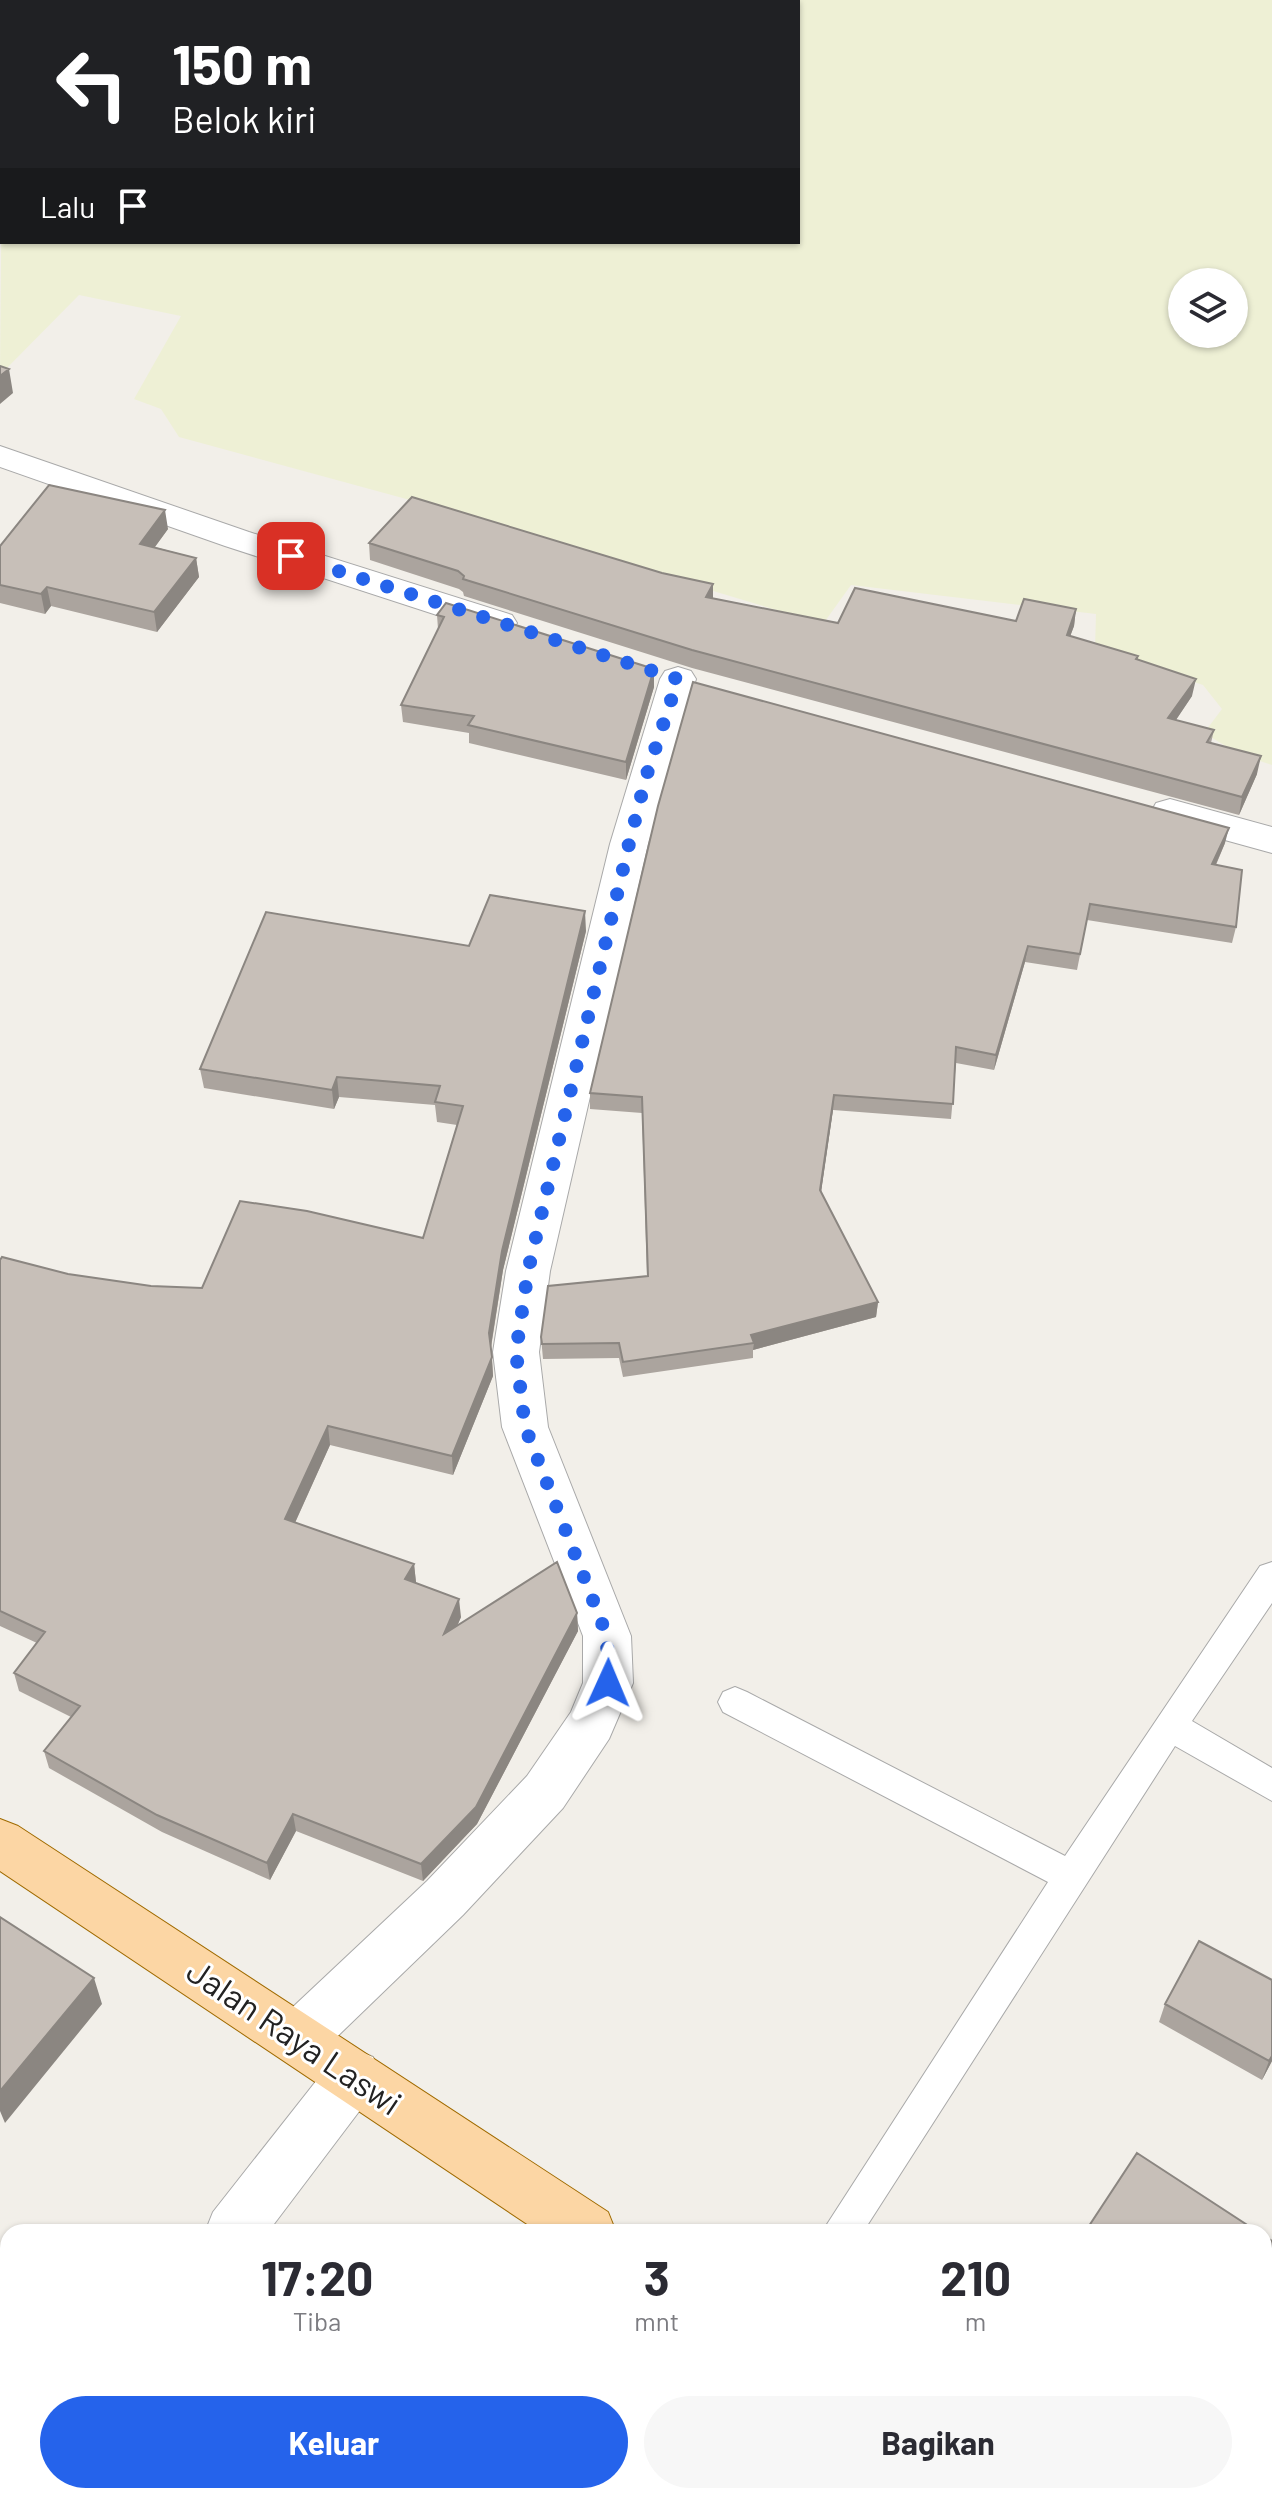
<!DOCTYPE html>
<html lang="id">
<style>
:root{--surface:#fff;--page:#f7f7f7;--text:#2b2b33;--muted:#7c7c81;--accent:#2563eb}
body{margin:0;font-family:Barlow,sans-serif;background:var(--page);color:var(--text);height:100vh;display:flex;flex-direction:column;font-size:30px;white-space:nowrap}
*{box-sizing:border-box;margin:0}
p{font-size:26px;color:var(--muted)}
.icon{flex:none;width:44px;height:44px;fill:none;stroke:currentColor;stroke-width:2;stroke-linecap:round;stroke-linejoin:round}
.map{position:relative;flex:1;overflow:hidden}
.drawer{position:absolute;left:0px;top:2224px;width:1272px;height:280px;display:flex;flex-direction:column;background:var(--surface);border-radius:24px 24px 0 0;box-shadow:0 2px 6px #0004}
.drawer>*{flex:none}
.top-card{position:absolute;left:0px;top:0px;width:800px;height:244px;box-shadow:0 2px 6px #0004;background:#202124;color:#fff;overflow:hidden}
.fabs{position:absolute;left:1168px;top:268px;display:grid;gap:16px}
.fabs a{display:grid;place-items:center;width:80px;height:80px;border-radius:50%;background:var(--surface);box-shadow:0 2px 6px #0004;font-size:40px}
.pin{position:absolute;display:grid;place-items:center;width:68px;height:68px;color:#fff;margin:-34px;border-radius:16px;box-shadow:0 4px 12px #0006}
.me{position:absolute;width:88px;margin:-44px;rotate:1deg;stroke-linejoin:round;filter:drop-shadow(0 0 6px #0008)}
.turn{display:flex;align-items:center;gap:28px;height:168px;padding:0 40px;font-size:36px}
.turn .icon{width:104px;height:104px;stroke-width:2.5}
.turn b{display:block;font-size:56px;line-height:68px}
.then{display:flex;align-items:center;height:76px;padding:0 40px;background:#0003;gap:16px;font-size:30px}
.eta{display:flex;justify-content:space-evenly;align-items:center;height:136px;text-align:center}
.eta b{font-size:48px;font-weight:700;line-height:56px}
.action{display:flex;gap:16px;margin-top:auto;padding:16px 40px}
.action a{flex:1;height:92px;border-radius:48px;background:var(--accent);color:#fff;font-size:32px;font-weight:700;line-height:92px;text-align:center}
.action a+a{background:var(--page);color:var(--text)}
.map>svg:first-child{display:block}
.farmland{fill:#eef0d5;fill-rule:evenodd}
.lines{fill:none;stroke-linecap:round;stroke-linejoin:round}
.lane-casing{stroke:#a9a9a9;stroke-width:2}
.street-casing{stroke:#a9a9a9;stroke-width:2}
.primary-casing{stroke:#a06b00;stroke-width:2}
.lane{fill:#fff;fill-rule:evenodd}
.street{fill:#fff;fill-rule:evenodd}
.primary{fill:#fcd6a4;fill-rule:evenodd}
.wall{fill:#aba49e}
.shaded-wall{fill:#8b8681}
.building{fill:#c7bfb8;stroke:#8b8681;stroke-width:2}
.route{stroke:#2563eb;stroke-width:14;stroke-dasharray:0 25.2}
.labels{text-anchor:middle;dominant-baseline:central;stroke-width:6;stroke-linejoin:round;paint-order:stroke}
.near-street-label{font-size:34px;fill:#222;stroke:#fff}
</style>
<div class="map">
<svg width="1272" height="2504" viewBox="0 0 1272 2504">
<rect width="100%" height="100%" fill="#f2efe9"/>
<path class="farmland" d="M130,0H1272V765L1239,754L1204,733L1222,709L1203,685L1095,649L1096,614L851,585L823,624L421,503L179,437L161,409L134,399L181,316L79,295L0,375L2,150V242H798V2ZM1182,282H1234V334H1182Z"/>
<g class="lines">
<defs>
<path id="lane" d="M1272,1562V1603L1192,1721L1272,1768V1801L1175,1746L863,2232H822L1048,1882L723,1712L718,1702L723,1692L735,1687L747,1692L1065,1856L1260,1566Z"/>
<path id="street" d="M0,446L249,532L512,615L517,623L512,631L499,634L486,631L225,546L0,467Z
M678,667L691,671L696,679L648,844L550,1271L539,1352L548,1427L631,1636L633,1683L609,1739L563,1808L463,1915L317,2056L298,2063L279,2056L271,2038L279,2020L427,1881L527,1776L571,1712L583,1683V1636L502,1427L493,1352L506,1271L610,844L660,679L665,671Z
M1170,799L1272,827V853L1156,821L1151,812L1156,803Z
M354,2049L373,2057L381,2075L373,2093L268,2232H205L213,2212L335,2057Z
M0,2437L8,2440V2496H59L56,2504H0Z"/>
<path id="primary" d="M0,1819L18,1826L608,2212L616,2232H539L0,1871Z
M942,2496H1010L1013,2504H945Z"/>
</defs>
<use href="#lane" class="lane-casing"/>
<use href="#street" class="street-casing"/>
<use href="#primary" class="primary-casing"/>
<use href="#lane" class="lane"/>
<use href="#street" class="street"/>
<use href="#primary" class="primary"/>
</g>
<path class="wall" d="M168,529L155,547L196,558L199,577L157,632L51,606L45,614L0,603V546Z
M369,543L662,573L713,584V598L838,623L1016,621L1076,609L1074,626L1070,636L1138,656V659L1192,696L1176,720L1214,730L1211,743L1257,774L1239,815L692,668L464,596L463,592L459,589L370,560Z
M437,615L654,687L626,780L469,743V733L403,722L401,705L438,629Z
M1225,843L1216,865L1236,927L1232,943L1087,920L1077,970L1025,962L994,1070L956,1063L951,1119L833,1110L821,1192L878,1302L876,1317L753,1350V1358L623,1377L619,1358L543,1359L541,1337L647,1276L642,1113L590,1109V1093Z
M586,931L503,1270L491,1348L493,1376L453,1475L330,1445L295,1523L414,1564L416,1583L461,1617L457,1626L577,1613L578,1631L477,1824L423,1881L296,1831L270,1880L162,1832L49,1768L44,1751L71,1717L19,1691L14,1673L37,1643L0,1626V1260L68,1274L151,1286L202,1288L423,1238L457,1125L437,1122L435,1105L339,1097L334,1109L204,1088L200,1069L469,946Z
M1165,2004L1272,2061L1262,2080L1159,2022Z
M1264,2236L1272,2241V2504H1268L1254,2496H1264Z
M417,2496H481L475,2504H426Z
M1053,2496H1159L1154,2504H1050Z"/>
<path class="shaded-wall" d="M2,98V126L0,128V100Z
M9,369L13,393L0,404V376Z
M165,510L168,529L143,563L140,544Z
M196,558L199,577L157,632L154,612Z
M713,584V602L706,597Z
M47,587L51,606L45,614L41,594Z
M1076,609L1074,626L1064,653L1067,635Z
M654,669V687L626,780V762Z
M1196,679L1192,696L1165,736L1168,718Z
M1261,756L1257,774L1239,815L1242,797Z
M1229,828L1225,843L1209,880L1212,864Z
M585,911L586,931L503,1270L490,1352L489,1333L502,1251Z
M1028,946L1025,962L994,1070L996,1055Z
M337,1077L339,1097L334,1109L332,1090Z
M834,1095L833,1110L819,1206L820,1190Z
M878,1302L876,1317L753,1350L754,1343L751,1335Z
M492,1357L493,1376L453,1475L452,1456Z
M328,1426L330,1445L288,1538L285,1519Z
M414,1564L416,1582L407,1597L405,1579Z
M459,1599L461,1617L446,1652L444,1634Z
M577,1613L578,1631L477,1824L423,1881L421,1864Z
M293,1814L296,1831L270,1880L267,1863Z
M94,1978L102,2004L5,2123L0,2111V2091Z
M1272,2056V2061L1262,2080L1269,2061Z
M468,2496H481L475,2504H462Z
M807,2496H816L810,2504H801Z
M1156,2496H1159L1154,2504H1151Z"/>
<path class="building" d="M0,0H86L85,2H2V98L0,100Z
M0,366L9,369L0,376Z
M49,485L165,510L140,544L196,558L154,612L47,587L41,594L0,585V546Z
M412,497L662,573L713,584L706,597L838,623L855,588L1016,621L1024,599L1076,609L1067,635L1138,656L1136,659L1196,679L1168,718L1214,730L1207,742L1261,756L1242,797L692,650L463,579L464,576L458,571L369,543Z
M446,603L654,669L626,762L468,725L474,716L401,705L444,617L437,615Z
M693,682L1229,828L1212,864L1242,870L1236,927L1090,904L1080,954L1028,946L996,1055L956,1047L953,1104L834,1095L820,1190L878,1302L751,1335L754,1343L623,1362L619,1343L542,1344L541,1337L548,1286L648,1276L642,1097L590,1093L658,806Z
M490,895L585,911L502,1251L489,1333L492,1357L452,1456L328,1426L285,1519L414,1564L405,1579L459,1599L444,1634L557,1562L577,1613L476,1807L421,1864L293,1814L267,1863L157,1815L44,1751L80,1706L14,1673L45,1632L0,1611V1260L2,1257L68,1274L151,1286L202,1288L240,1201L307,1211L423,1238L463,1106L435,1102L440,1086L337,1077L332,1090L200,1069L266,912L469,946Z
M0,1917L94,1978L0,2091Z
M1199,1941L1272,1980V2056L1269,2061L1165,2004Z
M1137,2153L1258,2232H1085Z
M515,2227L521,2232H512Z
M1264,2236L1272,2241V2482L1264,2477Z
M117,2496H197L206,2504H110Z
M432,2496H468L462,2504H441Z
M651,2496H807L801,2504H645Z
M1065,2496H1156L1151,2504H1076Z"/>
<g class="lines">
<path class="route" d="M291,556L678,679L646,777L629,844L528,1271L516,1352L525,1427L607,1636L608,1683"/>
</g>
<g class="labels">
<g class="near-street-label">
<text transform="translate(295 2036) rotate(34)">Jalan Raya Laswi</text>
</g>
</g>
</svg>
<div class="fabs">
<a><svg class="icon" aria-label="layers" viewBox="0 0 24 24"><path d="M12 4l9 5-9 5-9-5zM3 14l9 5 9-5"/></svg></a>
</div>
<div class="pin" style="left:291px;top:556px;background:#d93025"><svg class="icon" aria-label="arrive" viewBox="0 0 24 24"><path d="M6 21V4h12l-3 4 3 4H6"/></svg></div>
<svg class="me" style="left:608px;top:1683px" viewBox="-20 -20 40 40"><path d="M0-17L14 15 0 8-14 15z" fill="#2563eb" stroke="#fff" stroke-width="4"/></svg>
<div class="top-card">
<div class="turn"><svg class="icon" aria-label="left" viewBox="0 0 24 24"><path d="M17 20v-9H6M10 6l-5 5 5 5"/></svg><div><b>150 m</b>Belok kiri</div></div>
<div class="then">Lalu<svg class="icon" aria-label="arrive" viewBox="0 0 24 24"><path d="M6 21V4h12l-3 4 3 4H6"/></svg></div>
</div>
<section class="drawer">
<div class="eta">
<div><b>17:20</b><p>Tiba</p></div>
<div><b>3</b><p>mnt</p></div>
<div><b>210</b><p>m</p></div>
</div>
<div class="action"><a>Keluar</a><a>Bagikan</a></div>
</section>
</div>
